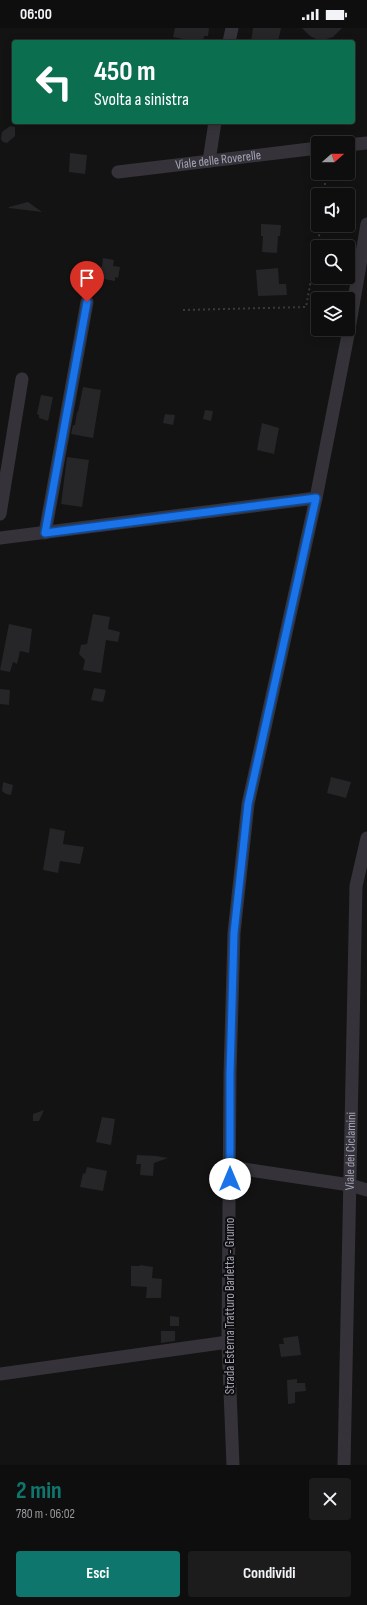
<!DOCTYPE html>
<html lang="it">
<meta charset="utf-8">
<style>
:root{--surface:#0e0e0f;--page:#1c1c1d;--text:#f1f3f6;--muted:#9b9c9e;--line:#2e2e2f;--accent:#0f766e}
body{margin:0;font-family:"Sofia Sans Condensed",sans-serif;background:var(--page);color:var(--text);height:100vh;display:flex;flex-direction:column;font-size:15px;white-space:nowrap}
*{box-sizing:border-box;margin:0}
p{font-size:13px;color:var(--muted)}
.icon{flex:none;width:22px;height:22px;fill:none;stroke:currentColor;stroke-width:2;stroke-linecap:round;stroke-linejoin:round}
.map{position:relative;height:1437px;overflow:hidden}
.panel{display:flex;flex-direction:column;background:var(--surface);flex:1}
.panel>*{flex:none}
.banner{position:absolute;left:12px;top:12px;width:343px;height:84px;border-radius:4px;box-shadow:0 2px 10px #0003,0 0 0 1px var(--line);background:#0b6e4f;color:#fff;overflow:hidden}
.needle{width:26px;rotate:70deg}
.fabs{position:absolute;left:311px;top:108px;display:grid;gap:8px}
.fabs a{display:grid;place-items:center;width:44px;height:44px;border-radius:4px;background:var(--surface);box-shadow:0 2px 10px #0003,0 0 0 1px var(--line);font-size:20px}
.pin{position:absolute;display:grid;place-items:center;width:34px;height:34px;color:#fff;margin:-41px -17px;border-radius:50% 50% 50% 0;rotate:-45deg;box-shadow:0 0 4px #0007}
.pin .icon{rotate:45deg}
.me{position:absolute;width:44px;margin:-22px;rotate:0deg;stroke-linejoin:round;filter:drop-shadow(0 0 3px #0008)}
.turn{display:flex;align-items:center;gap:14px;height:84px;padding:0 16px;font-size:18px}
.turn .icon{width:52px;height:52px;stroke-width:2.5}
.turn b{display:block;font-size:28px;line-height:34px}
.round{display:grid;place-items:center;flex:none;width:42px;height:42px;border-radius:4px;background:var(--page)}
.head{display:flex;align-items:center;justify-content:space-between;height:68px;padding:0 16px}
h1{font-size:24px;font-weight:700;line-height:30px;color:var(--accent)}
.action{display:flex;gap:8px;margin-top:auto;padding:8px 16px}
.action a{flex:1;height:46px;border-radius:4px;background:var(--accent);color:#fff;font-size:16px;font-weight:700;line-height:46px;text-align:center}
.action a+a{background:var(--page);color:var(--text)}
.status{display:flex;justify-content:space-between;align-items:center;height:28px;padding:0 20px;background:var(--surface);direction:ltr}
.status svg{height:11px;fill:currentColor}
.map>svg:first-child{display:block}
.building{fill:#262528}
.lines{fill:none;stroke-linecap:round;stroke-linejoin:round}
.path{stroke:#3a3940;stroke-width:2;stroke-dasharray:2 3;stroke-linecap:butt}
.minor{stroke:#353339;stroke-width:13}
.route-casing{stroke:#114b97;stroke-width:10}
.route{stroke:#1a73e8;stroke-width:7}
.labels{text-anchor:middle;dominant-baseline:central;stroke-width:4;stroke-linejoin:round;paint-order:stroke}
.street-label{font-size:13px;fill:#a4a3b5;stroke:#0e0e0f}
</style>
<div class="status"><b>06:00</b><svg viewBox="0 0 49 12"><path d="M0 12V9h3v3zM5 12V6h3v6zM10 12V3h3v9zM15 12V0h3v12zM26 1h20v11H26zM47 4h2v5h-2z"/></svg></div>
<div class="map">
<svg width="367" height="1437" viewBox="0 0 367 1437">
<rect width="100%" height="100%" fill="#131314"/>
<path class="building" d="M175,0H209L208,8H204L203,14H182L183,11L173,9Z
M253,0H281L278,14H251Z
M302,0H342L333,9L323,12L316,11L310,8Z
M10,98L15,99V108L7,115L3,114L1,111L2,104Z
M70,125L87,127L85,146L69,144Z
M28,174L42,184L9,180V179Z
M261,196L281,197L280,208H278L277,225L262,224L263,208H261Z
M103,230L114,232L113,238L120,239L118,250L115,249V253L98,250L100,238L102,239Z
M278,240L279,256H286L287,267L258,268L256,242Z
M83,359L101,362L93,410L71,406L73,397H75L77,384H78Z
M41,367L53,369L48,393L39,390V387L37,386Z
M205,382L213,383L211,393L203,391Z
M165,386L175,387L173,397L163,395Z
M262,395L279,400L274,426L257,422Z
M67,429L89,432L82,479L61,476Z
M93,586L110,589L108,601L120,604L118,614L106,612L101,645L83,642L85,632L79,626L81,617L87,616Z
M9,596L32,601L29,625L20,623L17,636L13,634L10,644L0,642Z
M94,660L106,662L103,674L91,672Z
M0,661L10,662L9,677L0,676Z
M331,749L351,754L346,770L327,765Z
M3,754L13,757L11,767L6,766L2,763Z
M50,800L65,803L63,816L84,819L80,836L60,833L58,845L43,842Z
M44,1082L39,1093H33V1086Z
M102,1089L115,1091L111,1117L96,1114Z
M137,1127L156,1128L168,1130L154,1135L153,1148L140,1147L141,1136H136Z
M87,1139L107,1143L103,1163L80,1159L83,1145L85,1146Z
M140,1237L153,1239L152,1250L162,1251L161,1270H146L147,1259L131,1258V1238H140Z
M170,1288L179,1289V1298H170Z
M161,1303H175V1313L161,1315Z
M298,1308L301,1327L281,1329L279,1316H284L283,1310Z
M297,1351V1355H305L306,1363L295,1364V1375L288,1376L287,1352Z"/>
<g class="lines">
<path class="path" d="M325,167V145
M183,282L306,279L321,197"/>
<g class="minor">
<path d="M229,14L232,0"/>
<path d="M348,117L367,115"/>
<path d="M209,133L215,94"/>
<path id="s1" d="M118,144L318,120"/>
<path d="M0,486L22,351"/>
<path d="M45,505L87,274"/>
<path d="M0,510L316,470"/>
<path d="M230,1139L350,1157L367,1162"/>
<path d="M0,1346L228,1314"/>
<path d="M233,1437L228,1314L230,1046L234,905L248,776L316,470L348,307L367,196"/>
<path id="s2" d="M344,1437L356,858L367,810"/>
</g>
</g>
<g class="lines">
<defs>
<path id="route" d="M87,274L45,505L316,470L248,776L234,905L230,1046V1151"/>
</defs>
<use href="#route" class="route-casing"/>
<use href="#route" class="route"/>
</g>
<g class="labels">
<g class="street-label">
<text stroke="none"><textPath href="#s1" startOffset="101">Viale delle Roverelle</textPath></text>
<text stroke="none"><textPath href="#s2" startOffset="314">Viale dei Ciclamini</textPath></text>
<text transform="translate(230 1278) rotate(-90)">Strada Esterna Tratturo Barletta - Grumo</text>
</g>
</g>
</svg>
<div class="fabs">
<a><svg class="needle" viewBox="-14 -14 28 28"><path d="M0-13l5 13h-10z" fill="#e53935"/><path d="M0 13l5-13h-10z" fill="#9b9c9e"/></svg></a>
<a><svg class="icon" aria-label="sound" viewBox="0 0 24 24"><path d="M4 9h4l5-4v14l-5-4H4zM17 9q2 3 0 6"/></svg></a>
<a><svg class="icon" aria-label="search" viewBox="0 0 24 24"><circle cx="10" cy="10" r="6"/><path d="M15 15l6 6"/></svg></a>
<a><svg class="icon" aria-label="layers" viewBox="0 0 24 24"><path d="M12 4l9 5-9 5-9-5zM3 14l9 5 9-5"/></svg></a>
</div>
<div class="pin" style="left:87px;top:274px;background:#d93025"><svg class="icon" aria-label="arrive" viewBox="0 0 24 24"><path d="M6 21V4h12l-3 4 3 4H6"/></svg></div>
<svg class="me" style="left:230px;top:1151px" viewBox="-20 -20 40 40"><circle r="19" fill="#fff"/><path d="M0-13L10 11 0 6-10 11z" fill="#1a73e8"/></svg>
<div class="banner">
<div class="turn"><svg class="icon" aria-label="left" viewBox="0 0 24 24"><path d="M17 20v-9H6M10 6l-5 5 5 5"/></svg><div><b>450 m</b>Svolta a sinistra</div></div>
</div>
</div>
<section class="panel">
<div class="head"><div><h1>2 min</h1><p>780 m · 06:02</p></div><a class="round"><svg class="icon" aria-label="close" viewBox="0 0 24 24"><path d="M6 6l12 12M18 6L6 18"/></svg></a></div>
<div class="action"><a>Esci</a><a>Condividi</a></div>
</section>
